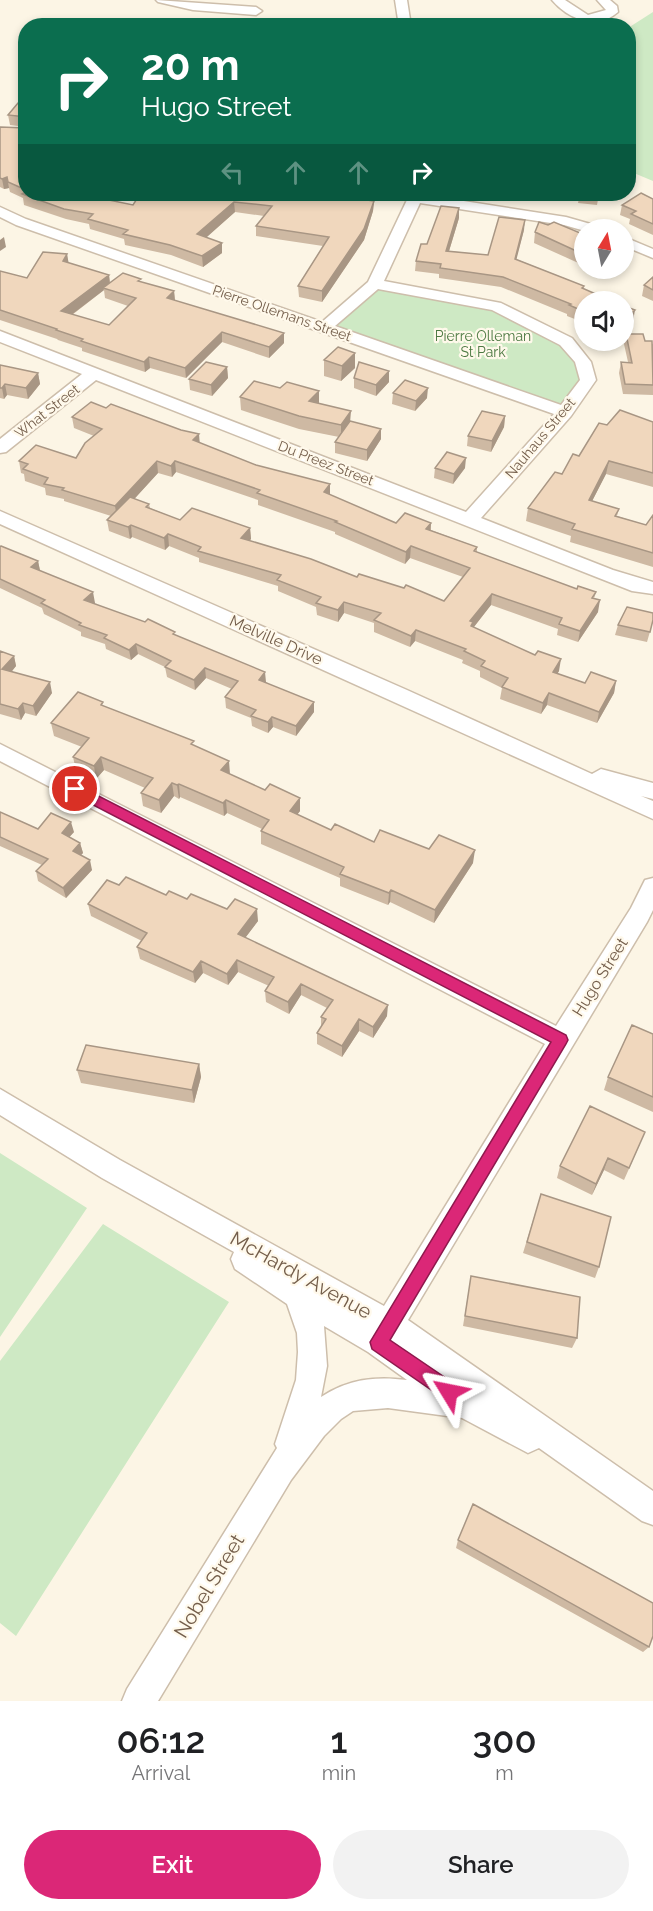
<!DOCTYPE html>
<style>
:root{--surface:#fff;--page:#f2f2f2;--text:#202124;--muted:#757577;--accent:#db2777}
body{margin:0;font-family:Raleway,sans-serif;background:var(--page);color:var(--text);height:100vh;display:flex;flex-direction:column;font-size:22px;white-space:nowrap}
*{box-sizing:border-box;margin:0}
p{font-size:20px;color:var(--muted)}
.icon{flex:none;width:33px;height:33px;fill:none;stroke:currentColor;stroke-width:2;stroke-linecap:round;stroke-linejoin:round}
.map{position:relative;height:1701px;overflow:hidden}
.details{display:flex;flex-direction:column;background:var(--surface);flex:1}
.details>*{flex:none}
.hud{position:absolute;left:18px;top:18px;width:618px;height:183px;border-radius:24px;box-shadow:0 3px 9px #0003;background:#0b6e4f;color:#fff;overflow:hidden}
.needle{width:39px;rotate:10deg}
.buttons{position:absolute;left:574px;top:219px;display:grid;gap:12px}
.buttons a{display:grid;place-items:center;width:60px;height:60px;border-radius:50%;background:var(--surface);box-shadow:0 3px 9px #0003;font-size:30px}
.pin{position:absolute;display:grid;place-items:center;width:51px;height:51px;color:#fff;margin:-26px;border:3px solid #fff;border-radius:50%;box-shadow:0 2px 6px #0007}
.me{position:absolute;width:66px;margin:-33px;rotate:305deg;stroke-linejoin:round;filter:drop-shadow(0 0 4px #0008)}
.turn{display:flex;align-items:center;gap:21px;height:126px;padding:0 24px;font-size:27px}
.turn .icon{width:78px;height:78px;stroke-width:2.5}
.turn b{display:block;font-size:42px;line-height:51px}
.lanes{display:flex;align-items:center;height:57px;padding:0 24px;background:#0003;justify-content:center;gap:30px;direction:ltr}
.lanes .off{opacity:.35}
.eta{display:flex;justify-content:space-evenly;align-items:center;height:102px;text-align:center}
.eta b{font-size:36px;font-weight:600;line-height:42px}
.primary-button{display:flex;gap:12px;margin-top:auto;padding:12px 24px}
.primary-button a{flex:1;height:69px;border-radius:36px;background:var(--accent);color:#fff;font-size:24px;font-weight:600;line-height:69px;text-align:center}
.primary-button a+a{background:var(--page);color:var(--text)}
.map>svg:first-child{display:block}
.green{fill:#cee9c4}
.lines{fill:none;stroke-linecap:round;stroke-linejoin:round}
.minor-casing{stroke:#cdbeab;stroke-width:3}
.minor{fill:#fff;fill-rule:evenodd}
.wall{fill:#ceb9a3;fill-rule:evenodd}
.shaded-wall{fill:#a89684}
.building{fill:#f0d7bd;stroke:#a89684;stroke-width:1.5}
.route{fill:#db2777;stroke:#8e194d;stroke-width:1.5}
.labels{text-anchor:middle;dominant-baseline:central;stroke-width:4.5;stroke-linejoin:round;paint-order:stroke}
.far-street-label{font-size:14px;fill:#745e4b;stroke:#fff9eb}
.far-park-label{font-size:14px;fill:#4c7942;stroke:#fff9eb}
.street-label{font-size:16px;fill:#745e4b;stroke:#fff9eb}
.near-street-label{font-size:20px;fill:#745e4b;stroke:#fff9eb}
</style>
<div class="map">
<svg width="653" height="1701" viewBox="0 0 653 1701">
<rect width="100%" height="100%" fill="#fcf5e5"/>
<path class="green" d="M653,12V181L629,171L628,28Z
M378,287L498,309L561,345L584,373L561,410L329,329Z
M0,1153L87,1208L0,1337Z
M103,1224L229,1302L16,1636L0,1623V1361Z"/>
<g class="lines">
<defs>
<path id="minor" d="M156,0L256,7L262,11L256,15L193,10L158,2Z
M395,0H407L411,26H399Z
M552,0H565L588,15L606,10L597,0H610L617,6L618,12C597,31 568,19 552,0Z
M386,194H419L566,217L601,227L603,230H585V231L564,225L420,203L384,281L501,303L572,338L591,362L596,380L571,416L481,518L613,570L653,582V594L632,591L599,578L96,380L6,452L0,453V439L82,374L0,342V331L466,512L554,414L16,225L0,217V207L26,219L322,322L368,282L407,200L388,197ZM378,289L492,310L560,345L575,362L580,380L561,405L335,326Z
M624,237L653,249V258L624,246Z
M0,511L407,690L592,774L601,769L653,783V799L641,796L653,801V819L0,524Z
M0,744L556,1026L631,908L645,880L653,878V910L647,922L408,1320L653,1491V1525L642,1521L539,1448L528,1453L462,1418L388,1408L353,1411L341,1419L324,1436L291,1480L158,1701H122L127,1689L277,1448L275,1444L296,1380L298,1352L297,1333L287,1304L235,1269L231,1259L234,1252L102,1178L0,1115V1089L120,1160L384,1306L545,1044L0,761ZM324,1326L368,1352L407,1380C375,1376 348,1379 321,1397L327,1366Z"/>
</defs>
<use href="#minor" class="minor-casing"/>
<use href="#minor" class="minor"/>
</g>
<path class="wall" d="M26,104V127L10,125L8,115Z
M0,127L26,128V194H108L105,199L133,205L140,194L374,201L373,211L364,240L322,302L299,297L298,286L323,246L256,236V226L264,216L235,212L206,237L222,253L203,267L171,255L125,245L124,239L90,229L89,224L66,219L24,205L23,198L10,192L9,188L4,189L0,187Z
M580,194H599L597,205L578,203Z
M653,199V235L629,224L630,219L620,215L622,205Z
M459,218L449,251L488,255L524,230L516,259L584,286L585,323L567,316V314L501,287L439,278V274L415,271L416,261L427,244Z
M535,232L585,235V266L534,243Z
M67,254L68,263L109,275L110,283L141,282L174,291L175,301L284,333V343L269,358L222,342L186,378L150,368L145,372L82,351V348L58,340L57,339L0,320V271L27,278ZM104,290L105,298L128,306L109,325L72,315Z
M590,268H615L606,276Z
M653,277V301L642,296L644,285Z
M626,334L653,344V395L623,394L619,373L621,362H628L624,344Z
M324,360L355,368L341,381L324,376Z
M0,365L38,373L40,384L28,399L7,395L4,399L0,398Z
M227,367L228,378L212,396L190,390L189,379Z
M389,371V382L376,396L354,388V378Z
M280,388L319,391V403L381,439L367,461L335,453V442L339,437L299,429L241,410L240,397Z
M393,393L427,398L415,411L392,404Z
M505,416L504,427L491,452L467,446L468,436Z
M72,417L199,443L330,495L396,523H431V530L477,547V552L577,589L596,592L594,599L598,612L578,642L557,635L558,629L491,605L474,627L559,671L557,674L585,683L616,681L614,693L597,723L547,705L541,714L500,699L502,688L480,677V671L462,663L463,660L415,641L410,647L374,632V623L344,613L338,622L317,615L316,607L278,591V586L199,562V558L169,546L165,550L132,537L130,539L109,531L107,520L111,516L64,501V499L46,495L45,488L25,481L24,474L21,473L19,461L76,458L94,436L74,428ZM176,472L258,500V505L335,532V534L405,564L410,558L463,577L444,601L357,577L249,541L251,539L250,528L180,520L150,508L149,504L134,499L158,473L172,477Z
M653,422V487L606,474L592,501L619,509L617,516L646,525L653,515V567L570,542L571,536L526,521L528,508L579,456L607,425Z
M435,468H465L453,484L434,478Z
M0,547L38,561L40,570L95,603L94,604L176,635L266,682L314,712L296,736L273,727L268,733L252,726L251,718L226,708L225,697L232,689L206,678L195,690L167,677L165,667L138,654L131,660L106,649L105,644L81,636V632L44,614L42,608L0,588Z
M653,621L647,642L615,635L618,625Z
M0,651L14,656L16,666L11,672L52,693L36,716L25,713L21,720L0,714Z
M104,706L194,746L230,774L300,811L297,815L331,830L374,842L429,849L473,863L434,923L390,902L388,905L340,886V878L261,844V831L262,829L227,813L224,816L180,797L179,799L174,796L161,813L143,806L141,793L145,788L104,770L96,779L76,770L73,757L82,747L54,736L51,723Z
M0,812L38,829L74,832L69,837L80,843L83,853L81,855L92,870L66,898L38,881L36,871L42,865L0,846Z
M119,885L187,899L227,909L258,921L245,938L387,1016L373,1038L359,1031L342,1057L317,1044V1033L321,1027V1017L327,1008L301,995L289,1014L266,1002L265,991L269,986L238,972L228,985L203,973L195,983L140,959L137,947L142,941L91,916L88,904Z
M653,1034V1112L604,1090L608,1077Z
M199,1064L201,1077L194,1103L81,1083L77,1070Z
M640,1144L624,1180L604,1170L592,1195L557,1178L560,1166Z
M541,1194L599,1267L595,1278L523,1253Z
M471,1276L577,1338L572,1348L463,1326Z
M458,1540L649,1647L643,1652L456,1548Z"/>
<path class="shaded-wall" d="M7,177L9,188L4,189L2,179Z
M101,194H108L100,208L99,198Z
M374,201L373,211L364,240L322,302V291Z
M234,202L235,212L198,245L197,234Z
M459,208V218L446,261V251Z
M525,220L524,230L514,269L515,259Z
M4,237L6,247L0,251V240Z
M222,243V253L203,267L202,256Z
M67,254L69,265L63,261Z
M608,268H615L606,276Z
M109,275L110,285L103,288L104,290L62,322L61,311Z
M174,291L175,301L167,298Z
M635,310L633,321L624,328V319Z
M222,332V342L186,378L185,368Z
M284,333V343L269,358V347Z
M355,353V368L341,381L342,366Z
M149,357L150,368L145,372L144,362Z
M227,367L228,378L212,396L211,385Z
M389,371V382L376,396V385Z
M38,373L40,384L28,399L26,388Z
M5,384L7,395L4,399L2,388Z
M428,388L427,398L415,411L416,401Z
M319,391V403L309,401Z
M351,411L350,423L341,438V425Z
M505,416L504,427L491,452L492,441Z
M381,429V439L367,461V450Z
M199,434L200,446L193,440Z
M466,458L465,468L453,484L454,474Z
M157,461L158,473L117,518L115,506Z
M175,461L176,472L172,477L171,466Z
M609,461L606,474L586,513L589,500Z
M330,484V496L324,492Z
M431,523L430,534L426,529Z
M131,525L132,537L130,539L128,527Z
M250,528L251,539L241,550V538Z
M168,534L169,546L165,550L164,538Z
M411,546L410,558L405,564L406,552Z
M38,561L40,571L31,567Z
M93,592L95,603L86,611L84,600Z
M492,594L491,605L473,628L472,634L470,621Z
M600,600L598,612L578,642L580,631Z
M344,602V613L338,622V610Z
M416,630L415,641L410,647L411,636Z
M136,644L138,654L131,660L129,650Z
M14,656L16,666L5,680L2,669Z
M561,659L559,671L551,684L553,672Z
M205,668L206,678L195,690L194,680Z
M265,672L266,682L259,691V680Z
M616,681L614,693L597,723L599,712Z
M50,682L52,693L36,716L33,706Z
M549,693L547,705L541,714L543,703Z
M314,702V712L296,736V726Z
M23,703L25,713L21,720L18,709Z
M272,717L273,727L268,733V722Z
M101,757L104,770L96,779L94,766Z
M229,761L230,774L221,770Z
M172,783L174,796L161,813L159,800Z
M179,784L180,797L179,799L177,785Z
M300,798V811L290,824V811Z
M226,800L227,813L224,816L223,803Z
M71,822L74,832L64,843L62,833Z
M80,843L83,853L75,861L73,851Z
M475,850L473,863L434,923L435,910Z
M90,860L92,870L66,898L63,888Z
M391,890L390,902L388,905L389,893Z
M257,909L258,921L239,946L238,934Z
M237,960L238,972L228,985L227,974Z
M201,961L203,973L195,983L193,972Z
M301,984V995L289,1014L288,1002Z
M388,1005L387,1016L373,1038V1027Z
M359,1019V1031L342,1057V1046Z
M199,1064L201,1077L194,1103L192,1090Z
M608,1158L604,1170L592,1195L596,1184Z"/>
<path class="building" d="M18,103L26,104V117L8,115Z
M0,127L26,128V190L8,182L7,177L2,179L0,178Z
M26,192V194H101L99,198L133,205L140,194H326L374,201L364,229L322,291L298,286L329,237L256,226L272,206L234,202L197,234L222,243L202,256L170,245L123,234L128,230L88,219L93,214L64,209L22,194Z
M641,193L653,199V224L631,214L636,211L622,205Z
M441,206L459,208L446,251L488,255L499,217L525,220L515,259L584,286L582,288L614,302H585V312L569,305L571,304L503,277L440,268L441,264L416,261L421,244H427Z
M539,222L548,225L554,222L585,235L583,236L585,237V255L535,232Z
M43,252L67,254L63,261L109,275L61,311L109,325L136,298L103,288L123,273L141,279L138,281L174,291L167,298L284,333L269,347L222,332L185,368L149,357L144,362L81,341L83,339L56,330L57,329L0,310V271L27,278Z
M653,277V290L644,285Z
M624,306L635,310L624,319Z
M626,334H643L645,341H652L653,385L625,384L621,362L632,363Z
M338,347L355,353L342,366L324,360Z
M206,362L227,367L211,385L189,379Z
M359,362L389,371L376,385L354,378Z
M0,365L38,373L26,388L5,384L2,388H0Z
M405,380L428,388L416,401L393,393Z
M254,381L280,388L287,382L319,391L309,401L351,411L341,425L299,416L240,397Z
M91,402L106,408L111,404L181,430L199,434L193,440L256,465L330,484L324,492L396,523L405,513L431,523L426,529L477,547L474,551L577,589L578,586L596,592L592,598L600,600L580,631L559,624L562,618L492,594L470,621L473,622L471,626L535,655L538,651L561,659L553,672L585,683L591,672L616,681L599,712L549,693L543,703L502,687L508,678L481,666L485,661L464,651L466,649L416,630L411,636L374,620L381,613L344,602L338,610L316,603L321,597L277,580L281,575L198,551L201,547L168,534L164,538L131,525L128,527L107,520L130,497L149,504L146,507L180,520L192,508L250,528L241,538L311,559L357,577L359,574L404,588L406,585L444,601L470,568L411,546L406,552L335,522L337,521L257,493L260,490L175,461L171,466L157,461L115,506L62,490L64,488L44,484L48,478L23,469L28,464L19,461L36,445L76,458L85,443L102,429L72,417Z
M620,410L653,422V473L609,461L589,500L619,509L615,516L646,525L653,515V553L572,529L575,524L528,508L555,472L562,474L573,454L579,456L599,423L607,425Z
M482,411L505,416L492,441L468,436Z
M350,421L381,429L367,450L335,442Z
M447,452L466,458L454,474L435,468Z
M1,546L38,561L31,567L93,592L84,600L145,622L148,619L175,632L173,634L265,672L259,680L314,702L296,726L272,717L268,722L251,716L256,710L225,697L238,681L205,668L194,680L165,667L171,661L136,644L129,650L104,638L107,635L79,625L81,623L41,603L45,600L0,579V547Z
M627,607L653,613V620L650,632L618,625Z
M0,651L14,656L2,669L50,682L33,706L23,703L18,709L0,704Z
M78,692L103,702L101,705L194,741L191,744L229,761L221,770L265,790L270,784L300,798L290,811L331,830L335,824L374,842L380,830L429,849L439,835L475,850L435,910L391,890L389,893L340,874L344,867L261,831L269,820L226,800L223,803L179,784L177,785L172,783L159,800L141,793L153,778L101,757L94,766L73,757L89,738L51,723Z
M0,812L38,829L51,813L71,822L62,833L80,843L73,851L90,860L63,888L36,871L48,859L0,837Z
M126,877L166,895L169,891L187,899L191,894L227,909L235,899L257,909L238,934L388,1005L373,1027L359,1019L342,1046L317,1033L326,1019L321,1017L333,1000L301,984L288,1002L265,991L274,977L237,960L227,974L201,961L193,972L137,947L147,933L88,904L107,880L119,885Z
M632,1025L653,1034V1097L608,1077Z
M86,1045L199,1064L192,1090L77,1070Z
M590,1106L645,1132L629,1168L608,1158L596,1184L560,1166Z
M541,1194L611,1217L599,1267L527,1242Z
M471,1276L580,1297L577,1338L465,1316Z
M473,1504L653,1603V1636L649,1647L458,1540Z"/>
<path class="route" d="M75,784L566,1035L568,1040L566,1044L390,1340L456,1385L458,1392L456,1398L449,1401L443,1398L372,1349L370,1342L551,1042L70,793L69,789Z"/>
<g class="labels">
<g class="far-street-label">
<text transform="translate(282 313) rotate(19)">Pierre Ollemans Street</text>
<text transform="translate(47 411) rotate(-38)">What Street</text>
<text transform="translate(540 438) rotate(-50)">Nauhaus Street</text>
<text transform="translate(326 463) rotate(21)">Du Preez Street</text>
</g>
<g class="far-park-label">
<text x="483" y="336">Pierre Olleman<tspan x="483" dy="16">St Park</tspan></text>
</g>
<g class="street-label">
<text transform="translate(276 640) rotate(24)">Melville Drive</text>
<text transform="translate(600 977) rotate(-58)">Hugo Street</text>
</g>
<g class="near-street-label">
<text transform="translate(301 1275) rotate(29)">McHardy Avenue</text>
<text transform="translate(209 1586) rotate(-59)">Nobel Street</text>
</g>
</g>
</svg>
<div class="buttons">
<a><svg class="needle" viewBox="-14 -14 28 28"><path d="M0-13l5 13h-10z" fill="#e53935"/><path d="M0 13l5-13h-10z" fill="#757577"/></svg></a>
<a><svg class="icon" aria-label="sound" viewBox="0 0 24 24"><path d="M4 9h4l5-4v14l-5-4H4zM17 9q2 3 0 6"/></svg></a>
</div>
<div class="pin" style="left:75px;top:789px;background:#d93025"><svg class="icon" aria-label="arrive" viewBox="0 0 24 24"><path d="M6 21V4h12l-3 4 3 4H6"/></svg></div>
<svg class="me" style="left:449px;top:1392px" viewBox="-20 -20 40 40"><path d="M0-17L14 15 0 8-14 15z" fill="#db2777" stroke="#fff" stroke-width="4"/></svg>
<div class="hud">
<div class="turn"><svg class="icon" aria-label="right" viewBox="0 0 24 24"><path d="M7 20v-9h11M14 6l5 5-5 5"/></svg><div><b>20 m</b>Hugo Street</div></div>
<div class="lanes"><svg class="icon off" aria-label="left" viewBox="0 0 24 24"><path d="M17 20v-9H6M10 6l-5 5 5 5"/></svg><svg class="icon off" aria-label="ahead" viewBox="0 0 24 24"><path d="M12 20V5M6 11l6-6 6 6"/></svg><svg class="icon off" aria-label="ahead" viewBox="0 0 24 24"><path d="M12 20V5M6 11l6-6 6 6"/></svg><svg class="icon" aria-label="right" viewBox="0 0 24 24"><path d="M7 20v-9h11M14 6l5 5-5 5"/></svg></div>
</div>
</div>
<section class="details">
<div class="eta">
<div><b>06:12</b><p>Arrival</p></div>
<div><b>1</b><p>min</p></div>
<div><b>300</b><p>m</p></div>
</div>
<div class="primary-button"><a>Exit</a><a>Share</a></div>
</section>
